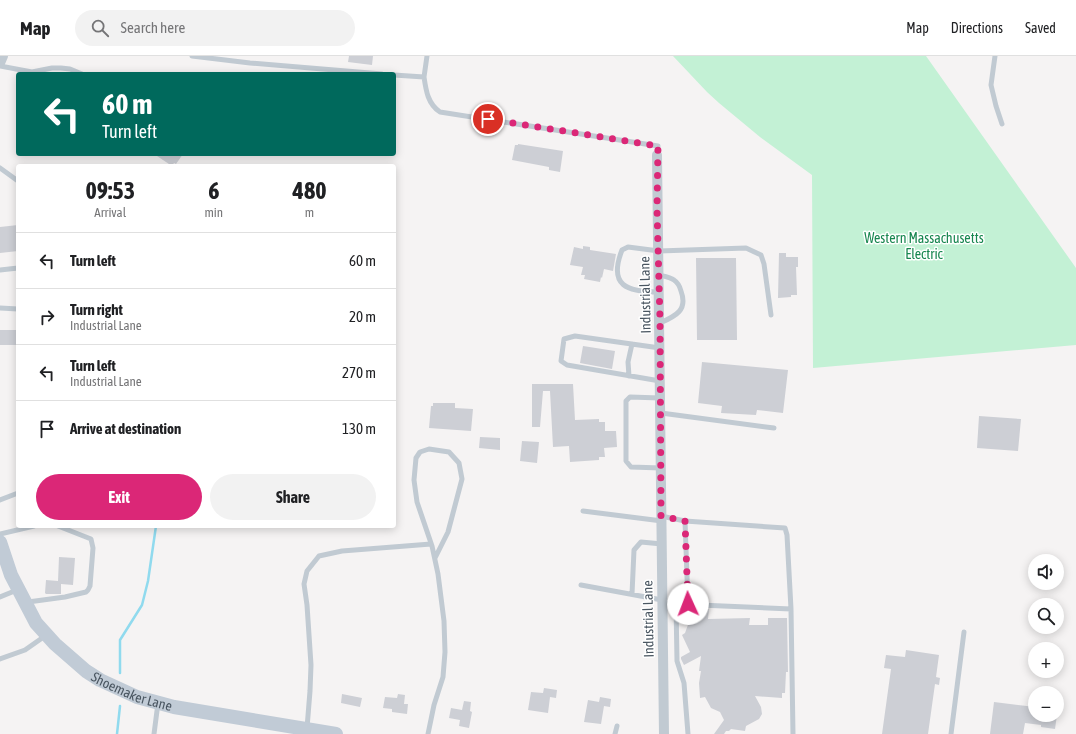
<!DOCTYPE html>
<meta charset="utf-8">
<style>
:root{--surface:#fff;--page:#f2f2f2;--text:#202124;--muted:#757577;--line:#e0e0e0;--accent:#db2777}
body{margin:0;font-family:"Asap Condensed",sans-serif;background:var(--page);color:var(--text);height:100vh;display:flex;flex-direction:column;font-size:15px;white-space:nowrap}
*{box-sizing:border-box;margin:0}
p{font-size:13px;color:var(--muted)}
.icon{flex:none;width:22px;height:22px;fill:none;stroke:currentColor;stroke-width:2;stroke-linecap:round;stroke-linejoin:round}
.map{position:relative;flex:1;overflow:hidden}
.sheet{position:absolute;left:16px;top:108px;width:380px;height:364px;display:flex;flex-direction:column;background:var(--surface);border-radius:4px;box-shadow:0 2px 10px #0003}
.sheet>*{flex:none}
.hud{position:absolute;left:16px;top:16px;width:380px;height:84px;border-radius:4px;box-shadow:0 2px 10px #0003;background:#00695c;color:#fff;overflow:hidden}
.buttons{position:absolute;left:1028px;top:498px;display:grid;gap:8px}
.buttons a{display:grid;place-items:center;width:36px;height:36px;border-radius:50%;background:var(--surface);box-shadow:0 2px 10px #0003;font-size:20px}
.pin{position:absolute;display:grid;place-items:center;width:34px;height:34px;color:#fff;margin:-17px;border:2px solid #fff;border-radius:50%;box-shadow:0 1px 4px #0007}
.me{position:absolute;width:44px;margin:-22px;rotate:358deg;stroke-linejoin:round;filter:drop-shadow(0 0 3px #0008)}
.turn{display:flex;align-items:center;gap:14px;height:84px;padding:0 20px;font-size:18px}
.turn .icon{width:52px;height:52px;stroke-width:2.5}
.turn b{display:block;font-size:28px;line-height:34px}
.eta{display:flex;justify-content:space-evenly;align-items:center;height:68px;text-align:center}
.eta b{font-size:24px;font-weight:700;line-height:28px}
.action{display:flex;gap:8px;margin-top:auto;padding:8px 20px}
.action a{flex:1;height:46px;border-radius:24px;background:var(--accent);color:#fff;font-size:16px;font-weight:700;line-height:46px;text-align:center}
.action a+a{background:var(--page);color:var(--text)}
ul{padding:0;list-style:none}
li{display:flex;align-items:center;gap:12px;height:56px;padding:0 20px;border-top:1px solid var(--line)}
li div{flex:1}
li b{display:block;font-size:15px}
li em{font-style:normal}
header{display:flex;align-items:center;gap:24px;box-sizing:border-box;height:56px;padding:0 20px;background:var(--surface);border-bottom:1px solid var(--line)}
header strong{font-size:19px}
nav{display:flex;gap:22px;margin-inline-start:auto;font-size:14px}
.search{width:280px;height:36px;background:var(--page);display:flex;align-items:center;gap:10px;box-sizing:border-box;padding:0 14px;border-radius:22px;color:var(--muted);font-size:15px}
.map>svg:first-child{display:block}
.green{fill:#c3f1d5}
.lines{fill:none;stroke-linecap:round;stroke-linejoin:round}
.stream{stroke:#90daee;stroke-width:2.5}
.building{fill:#cdcfd5}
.lane{stroke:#c1cad2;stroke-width:5}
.street{stroke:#c1cad2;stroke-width:10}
.secondary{stroke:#c1cbd6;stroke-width:14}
.route{stroke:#db2777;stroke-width:7;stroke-dasharray:0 12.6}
.labels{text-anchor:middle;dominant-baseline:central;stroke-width:3;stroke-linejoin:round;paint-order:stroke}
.park-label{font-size:14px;fill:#17864f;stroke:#fff}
.street-label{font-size:14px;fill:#4a5661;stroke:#fff}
</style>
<header>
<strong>Map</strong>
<div class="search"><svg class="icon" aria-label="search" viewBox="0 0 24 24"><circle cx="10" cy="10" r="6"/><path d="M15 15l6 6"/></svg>Search here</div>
<nav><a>Map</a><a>Directions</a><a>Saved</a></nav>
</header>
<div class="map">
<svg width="1076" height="678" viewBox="0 0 1076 678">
<rect width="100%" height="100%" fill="#f5f3f3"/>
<path class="green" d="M673,0H926L1076,212V289L813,312L812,119L760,81L719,47L707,36Z"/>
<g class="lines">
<path class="stream" d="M120,617V584L142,549L148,525L156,470
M117,678L120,650"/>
</g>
<path class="building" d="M349,0H373L372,9L348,6Z
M518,88L563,95L560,116L549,114V111L512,104L515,89H518Z
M154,98H183L176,108L174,107L172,110Z
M18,169V195L0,197V171Z
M583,190L590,191V194L616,198L613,215L604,213L602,222L601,221L600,226L584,223L585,219H581L583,211L570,209L574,191L583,193Z
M779,197H786V201H798V211H796L797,239H791V241L778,242Z
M696,202H736L737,284H697Z
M0,274H18V289H0Z
M583,290L615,295L612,313L580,307Z
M702,306L788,314L783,357L757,354L756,359L721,357L722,350L698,347Z
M532,328H573L575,364L599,363V366H605V375H616L617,391L604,392L605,401H599V404L570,406L569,390L553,391L550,335H543L540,371H532Z
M433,347H455V352L473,353L471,375L429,372L431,350H433Z
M979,360L1021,363L1018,395L977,392Z
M480,381L500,382V394L479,392Z
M522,385L539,386L537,407L520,405Z
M59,501L75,502L73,529L61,528V538H46L45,537L46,524L58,525Z
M704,553H709L708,563L750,562L749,569H768V562H787L788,616H786L785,637H782V642L755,640L761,651L762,658L759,663L746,670L745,675L731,673L729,675H726L724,678H714L724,664L720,656L711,652L705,641L700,642L699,627L701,615H699L701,600L684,609L681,603V601L690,596L682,579L685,577L689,566L693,562L700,563Z
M906,594L939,599L936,621L940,622L939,629L935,628L928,678H882L891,613L884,612L886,599L905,601Z
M544,632L557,634L556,642L550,641L548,657L528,654L531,636L543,637Z
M342,638L362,642L360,651L341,647Z
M398,638L405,639L404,648H408L407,658L392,656V653L383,652L385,641L397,642Z
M600,641L611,643L610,651L604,650L601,668L584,666L588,644L599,646Z
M464,645L471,646L470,655L472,656L469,672L459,670L460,664L449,662L451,652L462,654Z
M994,646L1035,651V659H1057L1055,673L1041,671V669L1025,667L1023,678H990Z"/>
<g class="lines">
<path class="lane" d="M192,0L250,7L382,18
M995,0L991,29L996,50L1002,68
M0,10L32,16L52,12H61L70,13L82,18
M394,19L424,21C426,35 428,48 440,56L658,90L657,99
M424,21L427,0
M0,112L18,125
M0,214L18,212
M659,219C663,220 670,221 674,224C677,226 680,231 681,235C688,254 676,260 660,267
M659,236C627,236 608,230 622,194L628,191L659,195L746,192L761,199L764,208L771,259
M0,252L18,253
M660,292L575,280L564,283L561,305L567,309L660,325
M629,320L628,306L632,288
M660,342L630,341L626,345V405L631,411L661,412
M661,357L774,372
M0,444L18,437
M583,455L662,465
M661,460L685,465L785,472L787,479L791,553L676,548
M685,465L688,548
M0,478L34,470
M581,529L662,544
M632,538L634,494L641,486L662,488
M0,541L17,534
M28,546L65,541L86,536L88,534L90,530L93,492L91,483L58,470
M662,547L676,548L677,605L684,627L688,678
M791,553L793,678
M0,603L25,594L45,580
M307,672L310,635L311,609L307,549L304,528L307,515L319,500L342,495L431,488
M154,678L158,647
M428,678L434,649L443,621L445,596L444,565L438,518L432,490L417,446L414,424L416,402L420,396L429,393L449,396L459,407L462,423L448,476L435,502
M615,678L617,670
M951,678L964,576"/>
<path class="street" d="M0,7L3,0
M657,99L664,678"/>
<path class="secondary" id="s1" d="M0,486L11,519L36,567L55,588L86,615L100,624L137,641L174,651L336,678"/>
</g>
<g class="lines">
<path class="route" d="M488,63L658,90L657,153L660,263L661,460L685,465L688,548"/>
</g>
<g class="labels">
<g class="park-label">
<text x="924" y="182">Western Massachusetts<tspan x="924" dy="16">Electric</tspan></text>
</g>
<g class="street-label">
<text transform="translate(645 239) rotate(-91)">Industrial Lane</text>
<text transform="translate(648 563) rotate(-91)">Industrial Lane</text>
<text stroke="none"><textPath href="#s1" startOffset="209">Shoemaker Lane</textPath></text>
</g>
</g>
</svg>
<div class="buttons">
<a><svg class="icon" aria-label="sound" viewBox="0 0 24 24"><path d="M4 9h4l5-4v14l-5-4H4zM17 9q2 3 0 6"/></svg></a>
<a><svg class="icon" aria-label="search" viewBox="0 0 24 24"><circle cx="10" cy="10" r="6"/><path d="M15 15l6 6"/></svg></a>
<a>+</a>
<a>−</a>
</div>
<div class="pin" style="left:488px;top:63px;background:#d93025"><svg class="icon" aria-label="arrive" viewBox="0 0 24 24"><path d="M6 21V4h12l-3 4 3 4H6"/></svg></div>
<svg class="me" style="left:688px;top:548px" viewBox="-20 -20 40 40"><circle r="19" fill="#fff"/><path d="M0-13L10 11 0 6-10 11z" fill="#db2777"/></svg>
<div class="hud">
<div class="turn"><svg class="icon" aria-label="left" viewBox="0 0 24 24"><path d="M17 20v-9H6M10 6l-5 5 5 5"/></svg><div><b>60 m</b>Turn left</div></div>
</div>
<section class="sheet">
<div class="eta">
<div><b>09:53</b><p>Arrival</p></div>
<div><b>6</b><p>min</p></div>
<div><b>480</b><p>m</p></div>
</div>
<ul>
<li><svg class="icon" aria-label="left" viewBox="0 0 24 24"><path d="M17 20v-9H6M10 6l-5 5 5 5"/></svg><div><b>Turn left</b></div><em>60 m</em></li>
<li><svg class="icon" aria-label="right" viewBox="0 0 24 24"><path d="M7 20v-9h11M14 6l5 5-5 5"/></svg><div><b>Turn right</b><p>Industrial Lane</p></div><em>20 m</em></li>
<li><svg class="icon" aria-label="left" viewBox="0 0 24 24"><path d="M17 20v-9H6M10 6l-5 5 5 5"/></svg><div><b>Turn left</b><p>Industrial Lane</p></div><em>270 m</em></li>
<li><svg class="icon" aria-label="arrive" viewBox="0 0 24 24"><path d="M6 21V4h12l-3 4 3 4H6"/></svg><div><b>Arrive at destination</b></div><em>130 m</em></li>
</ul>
<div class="action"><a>Exit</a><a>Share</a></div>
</section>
</div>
